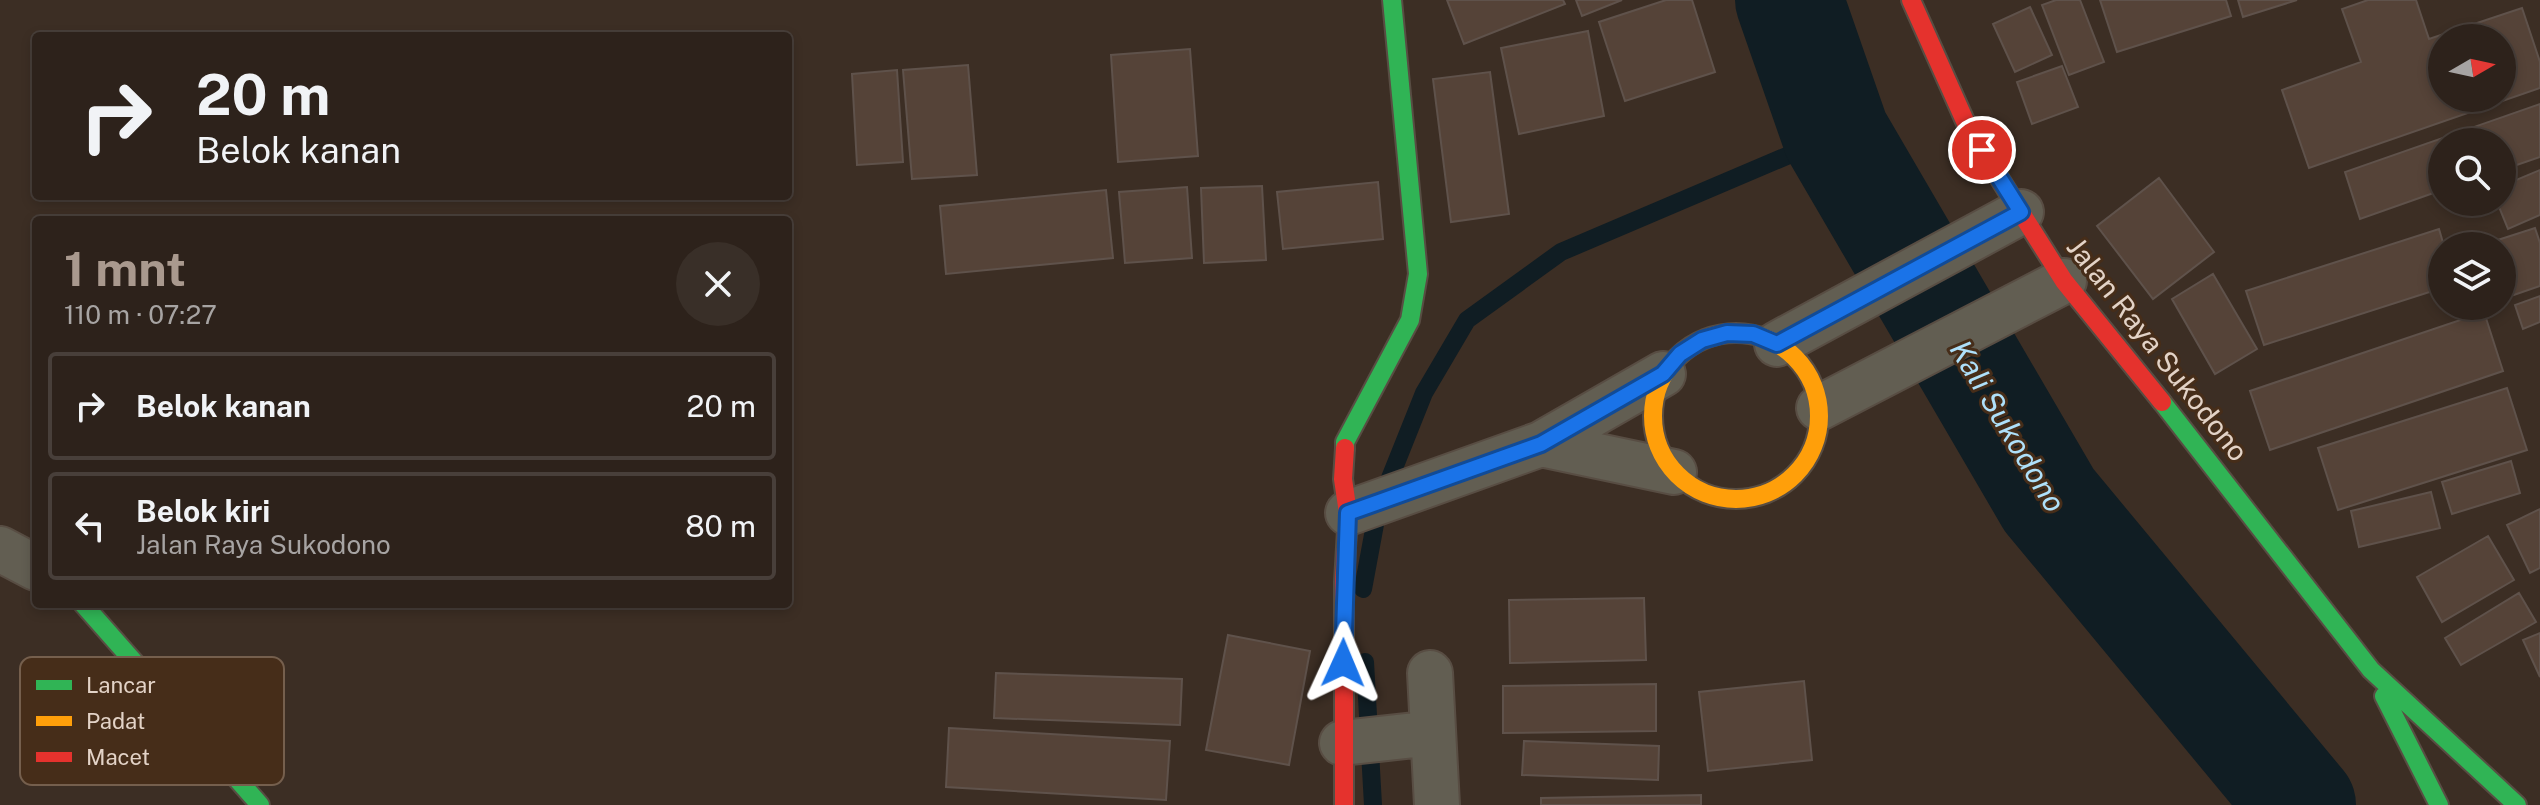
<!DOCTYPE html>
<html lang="id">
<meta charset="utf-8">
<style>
:root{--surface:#2d221b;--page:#392f28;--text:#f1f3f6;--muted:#a7a4a3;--line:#483f3a;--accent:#a9998e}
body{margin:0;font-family:"Public Sans",sans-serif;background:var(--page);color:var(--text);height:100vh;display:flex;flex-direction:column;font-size:30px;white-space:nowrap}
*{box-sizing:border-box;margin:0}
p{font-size:26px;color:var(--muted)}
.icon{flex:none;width:44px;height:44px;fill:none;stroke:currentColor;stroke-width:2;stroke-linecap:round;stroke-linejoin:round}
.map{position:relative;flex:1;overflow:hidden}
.side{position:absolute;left:32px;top:216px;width:760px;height:392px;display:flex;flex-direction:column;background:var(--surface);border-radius:8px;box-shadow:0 4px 12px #0003,0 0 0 2px var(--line)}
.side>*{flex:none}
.guide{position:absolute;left:32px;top:32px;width:760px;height:168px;border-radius:8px;box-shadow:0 4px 12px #0003,0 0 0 2px var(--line);background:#2d221b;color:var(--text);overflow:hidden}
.needle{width:52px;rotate:81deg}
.buttons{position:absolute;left:2428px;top:24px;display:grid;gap:16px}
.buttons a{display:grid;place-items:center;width:88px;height:88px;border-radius:50%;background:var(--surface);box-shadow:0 4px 12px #0003,0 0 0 2px var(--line);font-size:40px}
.pin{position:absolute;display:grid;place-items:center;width:68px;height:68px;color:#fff;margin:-34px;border:4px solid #fff;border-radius:50%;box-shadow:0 2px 8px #0007}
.me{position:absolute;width:88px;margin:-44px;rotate:1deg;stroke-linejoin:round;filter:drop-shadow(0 0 6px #0008)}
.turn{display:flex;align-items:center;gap:28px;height:168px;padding:0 32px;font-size:36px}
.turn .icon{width:104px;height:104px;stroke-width:2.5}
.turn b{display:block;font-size:56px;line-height:68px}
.round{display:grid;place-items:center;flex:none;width:84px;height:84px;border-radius:42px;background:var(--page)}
.overview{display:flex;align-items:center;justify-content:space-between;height:136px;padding:0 32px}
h1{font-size:48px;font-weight:700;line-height:60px;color:var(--accent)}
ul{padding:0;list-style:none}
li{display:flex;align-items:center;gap:24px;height:108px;margin:0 16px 12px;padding:0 16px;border:4px solid var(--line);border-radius:8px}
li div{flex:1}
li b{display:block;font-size:30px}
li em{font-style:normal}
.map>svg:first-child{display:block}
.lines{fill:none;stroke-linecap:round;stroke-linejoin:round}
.stream{stroke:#101d23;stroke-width:18}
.river{stroke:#101d23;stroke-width:108}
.building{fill:#554338;stroke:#5f524b;stroke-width:2;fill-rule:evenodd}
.street-casing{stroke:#584d43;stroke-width:48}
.fast-casing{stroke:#584d43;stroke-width:22}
.slow-casing{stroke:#584d43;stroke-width:22}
.jam-casing{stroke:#584d43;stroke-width:22}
.street{stroke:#625e52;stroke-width:44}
.fast{stroke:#30b455;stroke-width:18}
.slow{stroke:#ff9f0a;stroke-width:18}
.jam{stroke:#e5322d;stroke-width:18}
.route-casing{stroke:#114b97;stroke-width:20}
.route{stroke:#1a73e8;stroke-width:14}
.labels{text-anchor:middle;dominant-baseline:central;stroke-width:6;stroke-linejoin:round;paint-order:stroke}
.street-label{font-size:28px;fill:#e3d3c7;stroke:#462d19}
.water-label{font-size:30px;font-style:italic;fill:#aee0fa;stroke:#462d19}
.key{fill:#462d19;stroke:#755f4d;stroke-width:2}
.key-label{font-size:22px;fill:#e3d3c7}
</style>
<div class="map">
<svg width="2540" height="805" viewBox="0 0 2540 805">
<rect width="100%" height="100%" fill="#3c2e24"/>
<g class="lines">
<path class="stream" d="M1363,589L1378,508L1424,393L1467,320L1561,252L1836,135
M1365,662L1373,805"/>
<path class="river" d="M1789,0L1836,135L2049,500L2302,805"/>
</g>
<path class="building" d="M1447,0H1563L1565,4L1464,44Z
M1576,0H1622L1582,16Z
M1666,0H1692L1715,72L1625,101L1599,22Z
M2056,0H2080L2104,62L2069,75L2042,5Z
M2100,0H2226L2231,16L2117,52Z
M2238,0H2297L2243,17Z
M2368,0H2416L2429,39L2522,8L2540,62V88L2309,168L2282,90L2361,62L2342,9ZM2442,38H2502V98H2442Z
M2030,7L2052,55L2015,72L1993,24Z
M1588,31L1604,116L1519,134L1501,48Z
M1190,49L1198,156L1118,162L1111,55Z
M968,65L977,175L912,179L903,70Z
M2062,66L2078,107L2032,124L2017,82Z
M897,70L903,162L857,165L852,74Z
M1490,72L1509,214L1451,222L1433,79Z
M2540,104V157L2502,170V142H2442V190L2360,219L2345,172Z
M2540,170V215L2508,229L2497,202H2502V186Z
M2159,178L2214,252L2153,299L2097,226Z
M1378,182L1383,239L1283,249L1277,192Z
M1262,186L1266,260L1204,263L1201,188Z
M1187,187L1192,258L1125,263L1119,192Z
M1106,190L1113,258L946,274L940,206Z
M2535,228L2540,243V286L2502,299V246H2479Z
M2439,229L2444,246H2442V288L2264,345L2246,291Z
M2213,274L2257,349L2215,374L2172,299Z
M2540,296V322L2523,329L2515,305Z
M2484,312L2503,371L2270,450L2250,391Z
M2507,388L2527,450L2338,510L2318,448Z
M2511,461L2520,493L2452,514L2442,482Z
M2431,492L2440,528L2359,547L2351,511Z
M2540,509V568L2530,573L2507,525Z
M2488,536L2514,580L2442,622L2417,577Z
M2519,593L2536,622L2461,665L2445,638Z
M1644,598L1646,660L1510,663L1509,600Z
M2540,633V677L2523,640Z
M1228,635L1310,651L1289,765L1206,750Z
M996,673L1182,679L1180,725L994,718Z
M1804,681L1812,760L1708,771L1699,692Z
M1656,684V731L1503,733V686Z
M949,728L1170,741L1166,800L946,787Z
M1524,741L1659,746L1658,780L1522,775Z
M1701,795V805H1541V798Z"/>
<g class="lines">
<defs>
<path id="street" d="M1777,344L2021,212
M1819,408L2064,281
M1541,444L1674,472
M1348,513L1541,444L1663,374
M0,549L36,568
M1430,673L1437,805
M1342,743L1433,733"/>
<path id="fast" d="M2162,402L2371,670L2517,805
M1345,448V442L1410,320L1418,274L1392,0
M83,604L260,805
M2384,696L2439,805"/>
<path id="slow" d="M1653 416a83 83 0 1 1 166 0a83 83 0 1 1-166 0Z"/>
<path id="jam" d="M1911,0L1969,130L2064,281L2162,402
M1344,805V582L1348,513L1343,479L1345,448"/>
</defs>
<use href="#street" class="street-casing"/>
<use href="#fast" class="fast-casing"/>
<use href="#slow" class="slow-casing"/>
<use href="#jam" class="jam-casing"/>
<use href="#street" class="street"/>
<use href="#fast" class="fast"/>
<use href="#slow" class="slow"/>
<use href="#jam" class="jam"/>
</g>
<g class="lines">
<defs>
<path id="route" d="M1343,663L1348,513L1541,444L1663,374L1680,354L1702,340L1727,333L1753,334L1777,344L2021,212L1982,150"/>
</defs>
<use href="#route" class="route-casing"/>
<use href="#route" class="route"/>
</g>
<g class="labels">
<g class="street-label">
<text transform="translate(2158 349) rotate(52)">Jalan Raya Sukodono</text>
</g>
<g class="water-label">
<text transform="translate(2008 426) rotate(59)">Kali Sukodono</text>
</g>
</g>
<rect x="20" y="657" width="264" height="128" rx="12" class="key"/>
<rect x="36" y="680" width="36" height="10" fill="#30b455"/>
<rect x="36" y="716" width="36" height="10" fill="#ff9f0a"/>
<rect x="36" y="752" width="36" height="10" fill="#e5322d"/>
<g class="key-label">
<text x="86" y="693">Lancar</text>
<text x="86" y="729">Padat</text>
<text x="86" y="765">Macet</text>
</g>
</svg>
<div class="buttons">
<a><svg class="needle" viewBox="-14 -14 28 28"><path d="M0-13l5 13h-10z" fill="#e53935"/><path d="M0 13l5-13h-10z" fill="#a7a4a3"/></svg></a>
<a><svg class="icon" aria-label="search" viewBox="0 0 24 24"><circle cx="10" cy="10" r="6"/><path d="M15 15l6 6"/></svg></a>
<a><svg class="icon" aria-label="layers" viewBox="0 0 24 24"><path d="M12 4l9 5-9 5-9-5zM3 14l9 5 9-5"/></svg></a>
</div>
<div class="pin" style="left:1982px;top:150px;background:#d93025"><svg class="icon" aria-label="arrive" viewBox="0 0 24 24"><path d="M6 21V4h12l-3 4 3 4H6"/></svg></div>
<svg class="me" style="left:1343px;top:663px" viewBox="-20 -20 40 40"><path d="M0-17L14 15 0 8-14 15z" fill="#1a73e8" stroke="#fff" stroke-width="4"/></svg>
<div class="guide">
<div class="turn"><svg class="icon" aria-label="right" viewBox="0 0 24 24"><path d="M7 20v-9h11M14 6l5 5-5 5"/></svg><div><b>20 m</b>Belok kanan</div></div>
</div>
<section class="side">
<div class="overview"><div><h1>1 mnt</h1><p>110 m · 07:27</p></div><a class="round"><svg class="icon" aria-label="close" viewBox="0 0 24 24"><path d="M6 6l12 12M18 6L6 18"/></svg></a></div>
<ul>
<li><svg class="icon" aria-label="right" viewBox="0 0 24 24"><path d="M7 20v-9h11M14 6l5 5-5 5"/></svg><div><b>Belok kanan</b></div><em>20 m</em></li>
<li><svg class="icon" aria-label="left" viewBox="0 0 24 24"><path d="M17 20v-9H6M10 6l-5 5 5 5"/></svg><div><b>Belok kiri</b><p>Jalan Raya Sukodono</p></div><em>80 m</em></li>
</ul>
</section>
</div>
